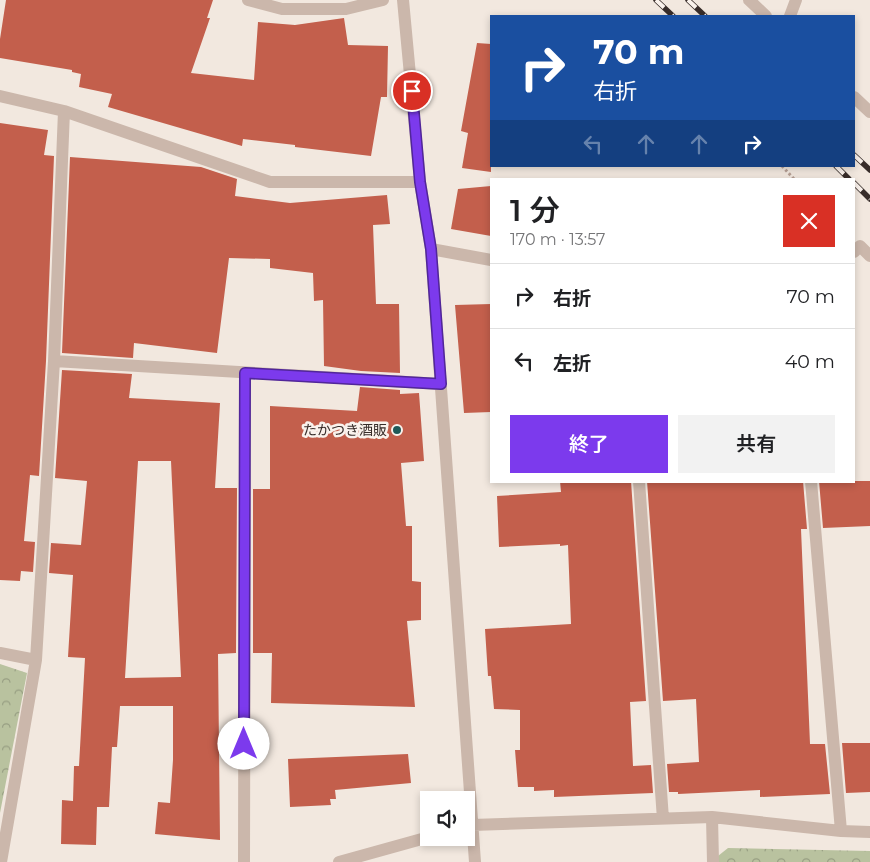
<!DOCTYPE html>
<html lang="ja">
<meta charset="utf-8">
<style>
:root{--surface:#fff;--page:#f2f2f2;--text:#202124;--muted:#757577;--line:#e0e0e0;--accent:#7c3aed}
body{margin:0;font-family:Montserrat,"Noto Sans JP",sans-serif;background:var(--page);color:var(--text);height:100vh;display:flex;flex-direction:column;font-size:19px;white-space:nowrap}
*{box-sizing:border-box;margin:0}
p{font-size:16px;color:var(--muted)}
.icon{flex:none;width:28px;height:28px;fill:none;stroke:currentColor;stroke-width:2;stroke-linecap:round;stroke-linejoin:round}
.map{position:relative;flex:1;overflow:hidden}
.details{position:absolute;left:490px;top:178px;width:365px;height:305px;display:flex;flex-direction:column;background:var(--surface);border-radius:0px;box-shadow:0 2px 8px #0003}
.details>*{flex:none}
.banner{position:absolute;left:490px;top:15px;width:365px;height:152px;border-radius:0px;box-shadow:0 2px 8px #0003;background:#1a4fa0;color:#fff;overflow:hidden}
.buttons{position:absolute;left:420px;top:791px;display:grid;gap:10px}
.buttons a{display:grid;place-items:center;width:55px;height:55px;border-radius:0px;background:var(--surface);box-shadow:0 2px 8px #0003;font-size:25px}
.pin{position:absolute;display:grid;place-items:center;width:42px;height:42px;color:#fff;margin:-21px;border:2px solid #fff;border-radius:50%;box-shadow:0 1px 5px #0007}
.me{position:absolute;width:55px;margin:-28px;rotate:0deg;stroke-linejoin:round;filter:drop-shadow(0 0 4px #0008)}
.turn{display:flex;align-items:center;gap:18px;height:105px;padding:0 20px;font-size:22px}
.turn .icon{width:65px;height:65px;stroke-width:2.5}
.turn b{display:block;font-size:35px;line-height:42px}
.lanes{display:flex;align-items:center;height:48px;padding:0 20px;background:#0003;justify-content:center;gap:25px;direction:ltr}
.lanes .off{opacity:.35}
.round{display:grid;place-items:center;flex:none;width:52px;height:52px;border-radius:0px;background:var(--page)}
.summary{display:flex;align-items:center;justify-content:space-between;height:85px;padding:0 20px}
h1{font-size:30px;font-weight:600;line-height:38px}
.button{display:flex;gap:10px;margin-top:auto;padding:10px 20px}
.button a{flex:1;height:58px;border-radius:0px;background:var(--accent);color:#fff;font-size:20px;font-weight:600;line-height:58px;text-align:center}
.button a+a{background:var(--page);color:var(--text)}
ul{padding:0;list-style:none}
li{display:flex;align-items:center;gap:15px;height:65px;padding:0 20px;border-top:1px solid var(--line)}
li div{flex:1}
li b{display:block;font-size:19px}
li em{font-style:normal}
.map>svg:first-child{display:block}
.park{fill:url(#park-crowns)}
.building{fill:#c35f4c;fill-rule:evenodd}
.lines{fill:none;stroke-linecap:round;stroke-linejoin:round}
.path{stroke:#b6a095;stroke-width:3;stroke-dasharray:2.5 2.5;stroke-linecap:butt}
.minor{stroke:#cbb7ab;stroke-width:12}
.rail-casing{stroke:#382d2a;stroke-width:5.5}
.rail{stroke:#faf2ec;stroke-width:4;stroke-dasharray:11;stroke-linecap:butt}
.route-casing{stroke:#51269a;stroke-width:12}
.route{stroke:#7c3aed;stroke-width:9}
.poi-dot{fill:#205958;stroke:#faf2ec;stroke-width:2}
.labels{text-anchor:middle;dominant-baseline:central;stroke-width:5;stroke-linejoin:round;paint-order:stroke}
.poi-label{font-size:14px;fill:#382d2a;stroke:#faf2ec;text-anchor:end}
</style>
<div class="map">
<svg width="870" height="862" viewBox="0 0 870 862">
<defs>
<pattern id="park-crowns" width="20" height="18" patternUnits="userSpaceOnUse" patternTransform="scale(1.25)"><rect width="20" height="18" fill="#b9c29f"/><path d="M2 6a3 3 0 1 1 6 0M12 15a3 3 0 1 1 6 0" fill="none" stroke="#979e82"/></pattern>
</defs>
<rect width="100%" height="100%" fill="#f2e8df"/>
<path class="park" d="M0,664L27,673L0,813Z
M728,848L870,851V862H718V856Z"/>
<path class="building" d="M6,0H213L207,18H210L191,73L254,80L258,22L295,25L344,18L348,45L388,46L387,97H381L371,156L295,147V145L243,139L242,146L108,107L112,94L79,87L81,74L72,72V70L0,58V39Z
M477,43L491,44V172L462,168L468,133L461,131Z
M0,123L48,130L44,155L54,156L46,361L39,476L30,475L24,541L35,542L33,572L21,571L20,581L0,580Z
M70,157L201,167L237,179L235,196L290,203L387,195L390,224L373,225L376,304H399L400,373L361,371L324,366L323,300L314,301L313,273L270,268V259L229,258L217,353L134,343L133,358L62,353Z
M491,186V236L451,229L458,189Z
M491,304V412L464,413L455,305Z
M62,370L132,374L129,398L220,403L215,488H237L236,653L218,654L220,840L155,834L158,802L170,803L173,760V706H120L117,747H112L109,807H97L96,845L61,844L62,800L73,801L74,766H79L85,658L68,657L73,575L49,573L51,543L81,545L87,481L55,478ZM138,461H171L181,677L125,678Z
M360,387L400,390V394L419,393L424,461L401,463L406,526H412V581L421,582V620L407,621L415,707L271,703L272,653H253V489H270V406L357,411Z
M560,481H631L646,701L630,702L633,766L651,765L653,793L554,797V790L534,791V787H518L515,750H520V710L494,709L491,676H488L485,629L571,624L568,545L560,546V544L499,547L497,496L561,492Z
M647,481H803L807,529H801L810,744H825L830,794L760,797V790L678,794V792H669L667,764L699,762L696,699L663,701Z
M819,481H870V526L823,528Z
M842,743H870V792L846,793Z
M408,754L411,783L335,790L336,799H330L331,805L290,807L288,759Z"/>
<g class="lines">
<path class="path" d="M782,166L794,179"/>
<path class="minor" d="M248,0L282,9H346L383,0
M403,0L420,182L431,249L475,862
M749,0L766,16
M790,16L796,0
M0,96L64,111
M854,97L870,112
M431,249L491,260
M854,252L860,246L870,256
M54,361L441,384
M639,481L663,819
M811,481L841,831
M0,653L36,660
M712,817L713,862
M466,826L472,825L712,817L841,831L870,832
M1,862L36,660L54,361L64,111L270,182H420
M244,862L245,373
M339,862L429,837"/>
<defs>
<path id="rail" d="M656,0L673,16
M688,0L705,16
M854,155L870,170
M836,166L849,179
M854,183L870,199"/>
</defs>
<use href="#rail" class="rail-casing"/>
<use href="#rail" class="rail"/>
</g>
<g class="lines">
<defs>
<path id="route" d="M244,744L245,373L441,384L431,249L420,182L412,91"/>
</defs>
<use href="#route" class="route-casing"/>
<use href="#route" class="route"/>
</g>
<circle class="poi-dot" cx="397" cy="430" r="5"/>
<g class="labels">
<g class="poi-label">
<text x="387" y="430">たかつき酒販</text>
</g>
</g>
</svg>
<div class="buttons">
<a><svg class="icon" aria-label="sound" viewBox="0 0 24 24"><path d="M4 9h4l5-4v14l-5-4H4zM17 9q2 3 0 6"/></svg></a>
</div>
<div class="pin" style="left:412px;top:91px;background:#d93025"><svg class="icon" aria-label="arrive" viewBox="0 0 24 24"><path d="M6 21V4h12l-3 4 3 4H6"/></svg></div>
<svg class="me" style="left:244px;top:744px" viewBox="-20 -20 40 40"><circle r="19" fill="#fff"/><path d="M0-13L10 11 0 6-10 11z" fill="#7c3aed"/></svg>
<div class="banner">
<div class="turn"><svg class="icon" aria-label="right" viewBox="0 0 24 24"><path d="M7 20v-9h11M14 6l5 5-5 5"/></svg><div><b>70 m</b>右折</div></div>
<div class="lanes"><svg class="icon off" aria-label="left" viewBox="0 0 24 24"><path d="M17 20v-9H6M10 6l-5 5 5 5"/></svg><svg class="icon off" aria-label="ahead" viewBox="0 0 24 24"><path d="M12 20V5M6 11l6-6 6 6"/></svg><svg class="icon off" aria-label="ahead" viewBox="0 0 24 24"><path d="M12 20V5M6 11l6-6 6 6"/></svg><svg class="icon" aria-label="right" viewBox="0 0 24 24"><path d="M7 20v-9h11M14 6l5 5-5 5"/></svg></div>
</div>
<section class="details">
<div class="summary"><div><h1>1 分</h1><p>170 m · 13:57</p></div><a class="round" style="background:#d93025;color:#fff"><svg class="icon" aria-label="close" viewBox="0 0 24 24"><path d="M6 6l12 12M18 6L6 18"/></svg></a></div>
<ul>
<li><svg class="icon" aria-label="right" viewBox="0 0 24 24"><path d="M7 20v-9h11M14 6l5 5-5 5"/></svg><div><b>右折</b></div><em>70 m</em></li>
<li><svg class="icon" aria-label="left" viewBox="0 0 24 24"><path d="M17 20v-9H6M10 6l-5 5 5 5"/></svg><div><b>左折</b></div><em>40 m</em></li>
</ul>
<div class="button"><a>終了</a><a>共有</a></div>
</section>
</div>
